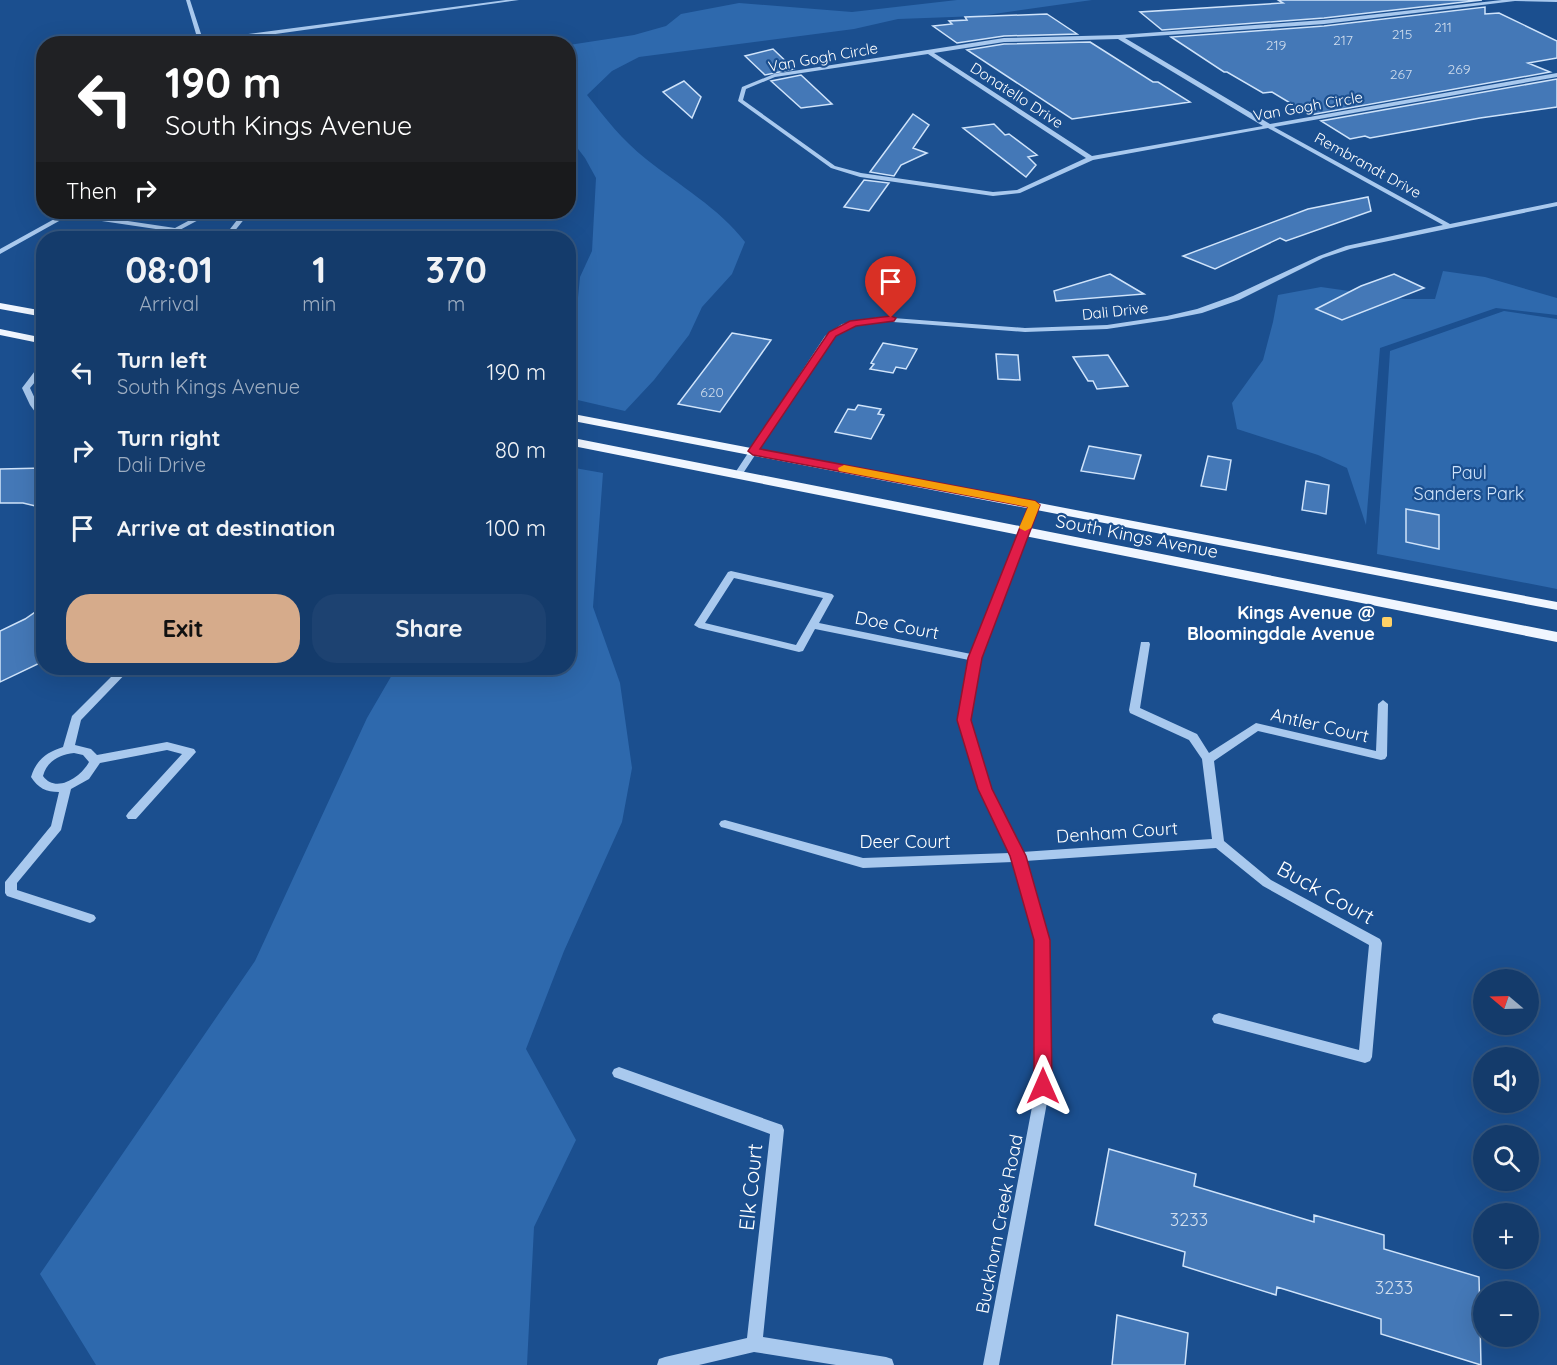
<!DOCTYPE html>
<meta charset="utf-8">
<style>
:root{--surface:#143b6b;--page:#1d4271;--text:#f1f3f6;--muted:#9dadc1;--line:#33557e;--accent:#d6ab8b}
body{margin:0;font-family:Quicksand,sans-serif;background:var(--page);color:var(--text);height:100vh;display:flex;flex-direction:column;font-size:22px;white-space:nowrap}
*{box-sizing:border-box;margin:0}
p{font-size:20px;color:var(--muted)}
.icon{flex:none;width:33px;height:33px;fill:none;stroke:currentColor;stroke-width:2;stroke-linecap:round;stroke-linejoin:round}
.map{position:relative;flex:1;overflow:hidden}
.side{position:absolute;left:36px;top:231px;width:540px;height:444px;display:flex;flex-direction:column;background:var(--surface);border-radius:24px;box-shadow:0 6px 24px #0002,0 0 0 2px var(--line)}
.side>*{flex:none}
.banner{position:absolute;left:36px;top:36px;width:540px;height:183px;border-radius:24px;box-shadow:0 6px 24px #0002,0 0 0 2px var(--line);background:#202124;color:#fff;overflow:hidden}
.needle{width:39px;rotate:289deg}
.controls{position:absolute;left:1473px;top:969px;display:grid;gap:12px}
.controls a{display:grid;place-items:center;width:66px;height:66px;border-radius:50%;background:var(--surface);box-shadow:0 6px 24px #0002,0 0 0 2px var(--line);font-size:30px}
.pin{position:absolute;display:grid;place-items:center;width:51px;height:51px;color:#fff;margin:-62px -26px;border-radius:50% 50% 50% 0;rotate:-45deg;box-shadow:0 0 6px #0007}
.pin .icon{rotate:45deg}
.me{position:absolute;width:66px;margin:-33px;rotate:0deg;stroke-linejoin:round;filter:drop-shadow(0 0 4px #0008)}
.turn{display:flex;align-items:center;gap:21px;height:126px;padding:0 30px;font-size:27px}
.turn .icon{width:78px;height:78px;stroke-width:2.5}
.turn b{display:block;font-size:42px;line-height:51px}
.then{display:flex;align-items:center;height:57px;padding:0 30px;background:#0003;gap:12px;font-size:22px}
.eta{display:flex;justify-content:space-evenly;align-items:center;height:102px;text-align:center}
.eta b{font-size:36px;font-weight:700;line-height:42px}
.action{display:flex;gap:12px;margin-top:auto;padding:12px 30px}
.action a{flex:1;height:69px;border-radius:24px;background:var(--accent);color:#111;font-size:24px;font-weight:700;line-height:69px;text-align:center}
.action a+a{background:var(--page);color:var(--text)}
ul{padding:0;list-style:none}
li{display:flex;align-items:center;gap:18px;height:78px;padding:0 30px}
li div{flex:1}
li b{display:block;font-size:22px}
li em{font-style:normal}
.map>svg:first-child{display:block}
.green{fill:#2e69ad}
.building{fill:#4478b7;stroke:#cfe3fa;stroke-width:1.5}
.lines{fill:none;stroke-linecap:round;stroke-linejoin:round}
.minor{fill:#a9c9ee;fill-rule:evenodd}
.major{fill:#f0f6ff;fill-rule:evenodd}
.route{fill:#e11d48;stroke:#92132f;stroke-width:1.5}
.slow{fill:#f59e0b}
.poi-dot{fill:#ffd166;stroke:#1b4f8f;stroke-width:2}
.labels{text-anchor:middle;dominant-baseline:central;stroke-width:4.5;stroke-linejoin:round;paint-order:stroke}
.far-number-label{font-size:14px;fill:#d0dded}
.far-street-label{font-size:15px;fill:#fff;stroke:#1b4f8f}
.park-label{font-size:18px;fill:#cfe3fa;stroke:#1b4f8f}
.street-label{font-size:18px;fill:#fff;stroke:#1b4f8f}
.poi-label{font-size:18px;font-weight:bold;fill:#fff;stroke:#1b4f8f;text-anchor:end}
.near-number-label{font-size:18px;fill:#d0dded}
.near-street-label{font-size:21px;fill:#fff;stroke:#1b4f8f}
</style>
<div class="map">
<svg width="1557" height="1365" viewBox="0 0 1557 1365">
<rect width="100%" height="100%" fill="#1b4f8f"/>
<path class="green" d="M957,0H1092L980,16L898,19L854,29L639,57L612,71L587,95C606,119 622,140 646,159C680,186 719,208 745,242L732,274L702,307L689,335L654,380L625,411L569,398L568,387L575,369V328L580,277L592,251L596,178L585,158L569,137V45L634,35L666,26L681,14L739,3L852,12Z
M1443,271L1485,277L1557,298V315L1496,308L1380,348L1366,525L1347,468L1318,455L1237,429L1232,403L1263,360L1273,322L1278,295L1321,287L1405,299H1435Z
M1504,311L1557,319V589L1377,554L1390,351Z
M569,467L603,473L593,607L620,683L632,768L622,822L564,951L526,1049L576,1140L534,1227L527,1365H96L40,1274L255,961L367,718L396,668H568Z"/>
<path class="building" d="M1278,0H1482L1324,18L1162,30L1140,12L1283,3Z
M1485,7V14L1499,13L1557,41V58L1528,63L1550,72L1310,115L1272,92L1263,93L1227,72H1224L1171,37L1324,26Z
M1047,14L1077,34L1004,36L957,43L933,26L952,24L949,21L967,20L965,17Z
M1090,42L1153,82H1158L1190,102L1072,119L967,50L1004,44Z
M773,49L794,69L765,75L745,56Z
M801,75L832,104L801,108L771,81Z
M1557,79V107L1480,118L1370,138L1365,136L1350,139L1321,121Z
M684,81L701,97L692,118L663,92Z
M913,114L929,125L913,148L927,153L901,165L894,176L870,172Z
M994,124L1005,135L1009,134L1037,155L1028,157L1036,165L1026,177L963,128Z
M864,180L889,183L869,211L844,207Z
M1368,197L1371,211L1286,241L1280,238L1215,269L1183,256L1308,209Z
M1110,274L1144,294L1056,301L1054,291Z
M1394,274L1424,288L1342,320L1316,309L1361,286Z
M732,333L771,340L720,412L678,404Z
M883,343L917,349L906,369L896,367L893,373L870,369L874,364L871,363Z
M996,354L1018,355L1020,380L998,379Z
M1108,355L1128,386L1097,389L1093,381H1088L1073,357Z
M858,405L881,409L878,414L884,415L871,439L835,432L848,409L855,410Z
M1089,446L1141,455L1134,479L1081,471Z
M1208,456L1231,460L1226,490L1201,486Z
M44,468V508L23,503H0V469Z
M1306,481L1329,485L1326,514L1302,510Z
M1406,509L1439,515V549L1406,542Z
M44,606V661L0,682V631L25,619Z
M1109,1149L1196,1174L1194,1186L1314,1222V1215L1384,1235V1249L1479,1277L1481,1365L1381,1334V1319L1277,1287L1276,1295L1183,1266L1185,1252L1095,1225Z
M1117,1315L1188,1333L1185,1365H1112Z"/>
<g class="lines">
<path class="minor" d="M186,0H190L203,40L506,0H519L204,44H199Z
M1502,0H1557V2L1515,1L1324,24L1125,38L1270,124L1557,73V77L1274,127L1450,224L1557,202V206L1350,249L1323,258L1239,300L1202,313L1167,320L1107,329L1025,332L880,321L847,328L831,340L740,478H734L733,476L825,336L842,324L880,317L1025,328L1107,325L1167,316L1197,309L1233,296L1319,256L1346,246L1443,225L1268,128L1093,160L1020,193L993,196L860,177L831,168L738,101L742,87L774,74L1004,38L1119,35L1324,20ZM1118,39L1263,126L1092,156L934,53L1004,42ZM928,54L1086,158L1017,190L993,192L861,173L835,166L743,100L746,89L775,77Z
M67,212L175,228L203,213L250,212L229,238H223L241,215L204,217L176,232L68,216L0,254V249Z
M41,363H44V371L30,388L37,403L44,404V409H41L44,412V420H41L30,405L22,388Z
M1035,502L1040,505L980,658L969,720L991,790L1022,852L1212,839L1202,759L1189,740L1130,713L1129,710L1141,642H1149L1150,644L1140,708L1197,734L1209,753L1256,723L1376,751L1378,704L1383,700L1388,704L1387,756L1385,759L1381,760L1258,731L1214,761L1224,841L1271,880L1380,939L1382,943L1372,1057L1370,1061L1365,1063L1214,1023L1212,1019L1214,1015L1219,1013L1359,1050L1369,945L1263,886L1216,848L1025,861L1048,940L1050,1086L999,1365H983L1036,1086V940L1013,862L863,868L725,828L721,827L719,824L721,821L725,820L863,858L1010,853L979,790L959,720L969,660L815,629L803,651L799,652L699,628L694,625L728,572L731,571L832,594L834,596L819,623L971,654L1030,505ZM734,578L823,598L796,645L705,623Z
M120,668H131L81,720L75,745L91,749L97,755L167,742L194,749L196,752L136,819H128L126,816L128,813L182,754L167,750L100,763L89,779L71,789L61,830L17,883V890L94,915L96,918L94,921L90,923L7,896L5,893V882L51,826L59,792C46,792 38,788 31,777C36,760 47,752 63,747L72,716ZM74,753L83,755L89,762C81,777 56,794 43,776C47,761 59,755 74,753Z
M619,1067L782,1125L784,1130L763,1337L886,1357L892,1359L894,1365H836L754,1352L699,1365H657L659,1359L665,1357L747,1338L770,1134L614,1077L612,1073L614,1069Z"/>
<path class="major" d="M0,303L44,311V317L0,309Z
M0,329L44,338V344L0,335Z
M568,413L1557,602V610L568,420Z
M568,437L1557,632V642L568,445Z"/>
</g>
<path class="route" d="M891,316L896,318L894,321L856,326L836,336L760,449L1035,501L1040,505L982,658L971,720L992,789L1026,856L1050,940L1052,1086L1050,1091L1043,1093L1037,1091L1034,1086V940L1010,856L978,789L957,720L968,658L1028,507L753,455L748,451L829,332L850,321Z"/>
<path class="slow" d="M844,465L1035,501L1040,505L1031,528L1025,531L1019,528L1028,507L839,471L838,468Z"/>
<rect class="poi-dot" x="1381" y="616" width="12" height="12" rx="3"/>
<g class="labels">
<g class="far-number-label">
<text x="1443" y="27">211</text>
<text x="1402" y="34">215</text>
<text x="1343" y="40">217</text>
<text x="1276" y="45">219</text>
<text x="1459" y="69">269</text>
<text x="1401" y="74">267</text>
<text x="712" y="392">620</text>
</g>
<g class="far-street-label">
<text transform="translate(823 57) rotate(-10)">Van Gogh Circle</text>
<text transform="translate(1017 95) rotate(33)">Donatello Drive</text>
<text transform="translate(1308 106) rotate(-10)">Van Gogh Circle</text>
<text transform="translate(1368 165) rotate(29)">Rembrandt Drive</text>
<text transform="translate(1115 311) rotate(-6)">Dali Drive</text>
</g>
<g class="park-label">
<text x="1469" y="472">Paul<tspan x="1469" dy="21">Sanders Park</tspan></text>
</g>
<g class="street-label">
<text transform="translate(1137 536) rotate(11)">South Kings Avenue</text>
<text transform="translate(897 625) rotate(11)">Doe Court</text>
<text transform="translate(1320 725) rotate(13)">Antler Court</text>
<text transform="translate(1117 832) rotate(-4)">Denham Court</text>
<text x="905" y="841">Deer Court</text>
<text transform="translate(999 1224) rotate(-79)">Buckhorn Creek Road</text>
</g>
<g class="poi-label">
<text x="1375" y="612">Kings Avenue @<tspan x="1375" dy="21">Bloomingdale Avenue</tspan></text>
</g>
<g class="near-number-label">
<text x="1189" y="1219">3233</text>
<text x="1394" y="1287">3233</text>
</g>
<g class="near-street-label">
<text transform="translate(1326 892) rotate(29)">Buck Court</text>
<text transform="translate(750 1187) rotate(-84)">Elk Court</text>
</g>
</g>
</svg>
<div class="controls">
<a><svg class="needle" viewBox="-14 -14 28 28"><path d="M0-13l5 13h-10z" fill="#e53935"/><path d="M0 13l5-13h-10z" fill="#9dadc1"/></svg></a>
<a><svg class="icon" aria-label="sound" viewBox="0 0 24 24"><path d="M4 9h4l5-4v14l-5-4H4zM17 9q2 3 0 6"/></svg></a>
<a><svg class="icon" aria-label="search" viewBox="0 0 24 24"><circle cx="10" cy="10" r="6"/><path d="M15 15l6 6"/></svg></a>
<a>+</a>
<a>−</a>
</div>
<div class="pin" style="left:891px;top:318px;background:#d93025"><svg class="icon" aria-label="arrive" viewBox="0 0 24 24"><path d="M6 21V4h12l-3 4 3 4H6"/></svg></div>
<svg class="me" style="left:1043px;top:1086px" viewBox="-20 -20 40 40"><path d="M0-17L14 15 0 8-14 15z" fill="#e11d48" stroke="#fff" stroke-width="4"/></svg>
<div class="banner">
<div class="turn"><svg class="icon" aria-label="left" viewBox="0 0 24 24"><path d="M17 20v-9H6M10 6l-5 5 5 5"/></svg><div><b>190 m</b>South Kings Avenue</div></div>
<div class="then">Then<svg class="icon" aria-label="right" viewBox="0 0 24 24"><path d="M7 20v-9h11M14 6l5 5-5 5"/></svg></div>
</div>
<section class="side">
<div class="eta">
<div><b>08:01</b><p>Arrival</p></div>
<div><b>1</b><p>min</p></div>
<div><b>370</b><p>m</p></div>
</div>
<ul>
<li><svg class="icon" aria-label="left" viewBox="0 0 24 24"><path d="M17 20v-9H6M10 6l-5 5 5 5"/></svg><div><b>Turn left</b><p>South Kings Avenue</p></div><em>190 m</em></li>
<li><svg class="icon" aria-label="right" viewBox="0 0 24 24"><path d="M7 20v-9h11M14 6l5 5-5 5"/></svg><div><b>Turn right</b><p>Dali Drive</p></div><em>80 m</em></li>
<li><svg class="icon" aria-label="arrive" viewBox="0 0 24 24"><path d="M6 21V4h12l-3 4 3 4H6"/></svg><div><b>Arrive at destination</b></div><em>100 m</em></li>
</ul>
<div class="action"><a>Exit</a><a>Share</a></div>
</section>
</div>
